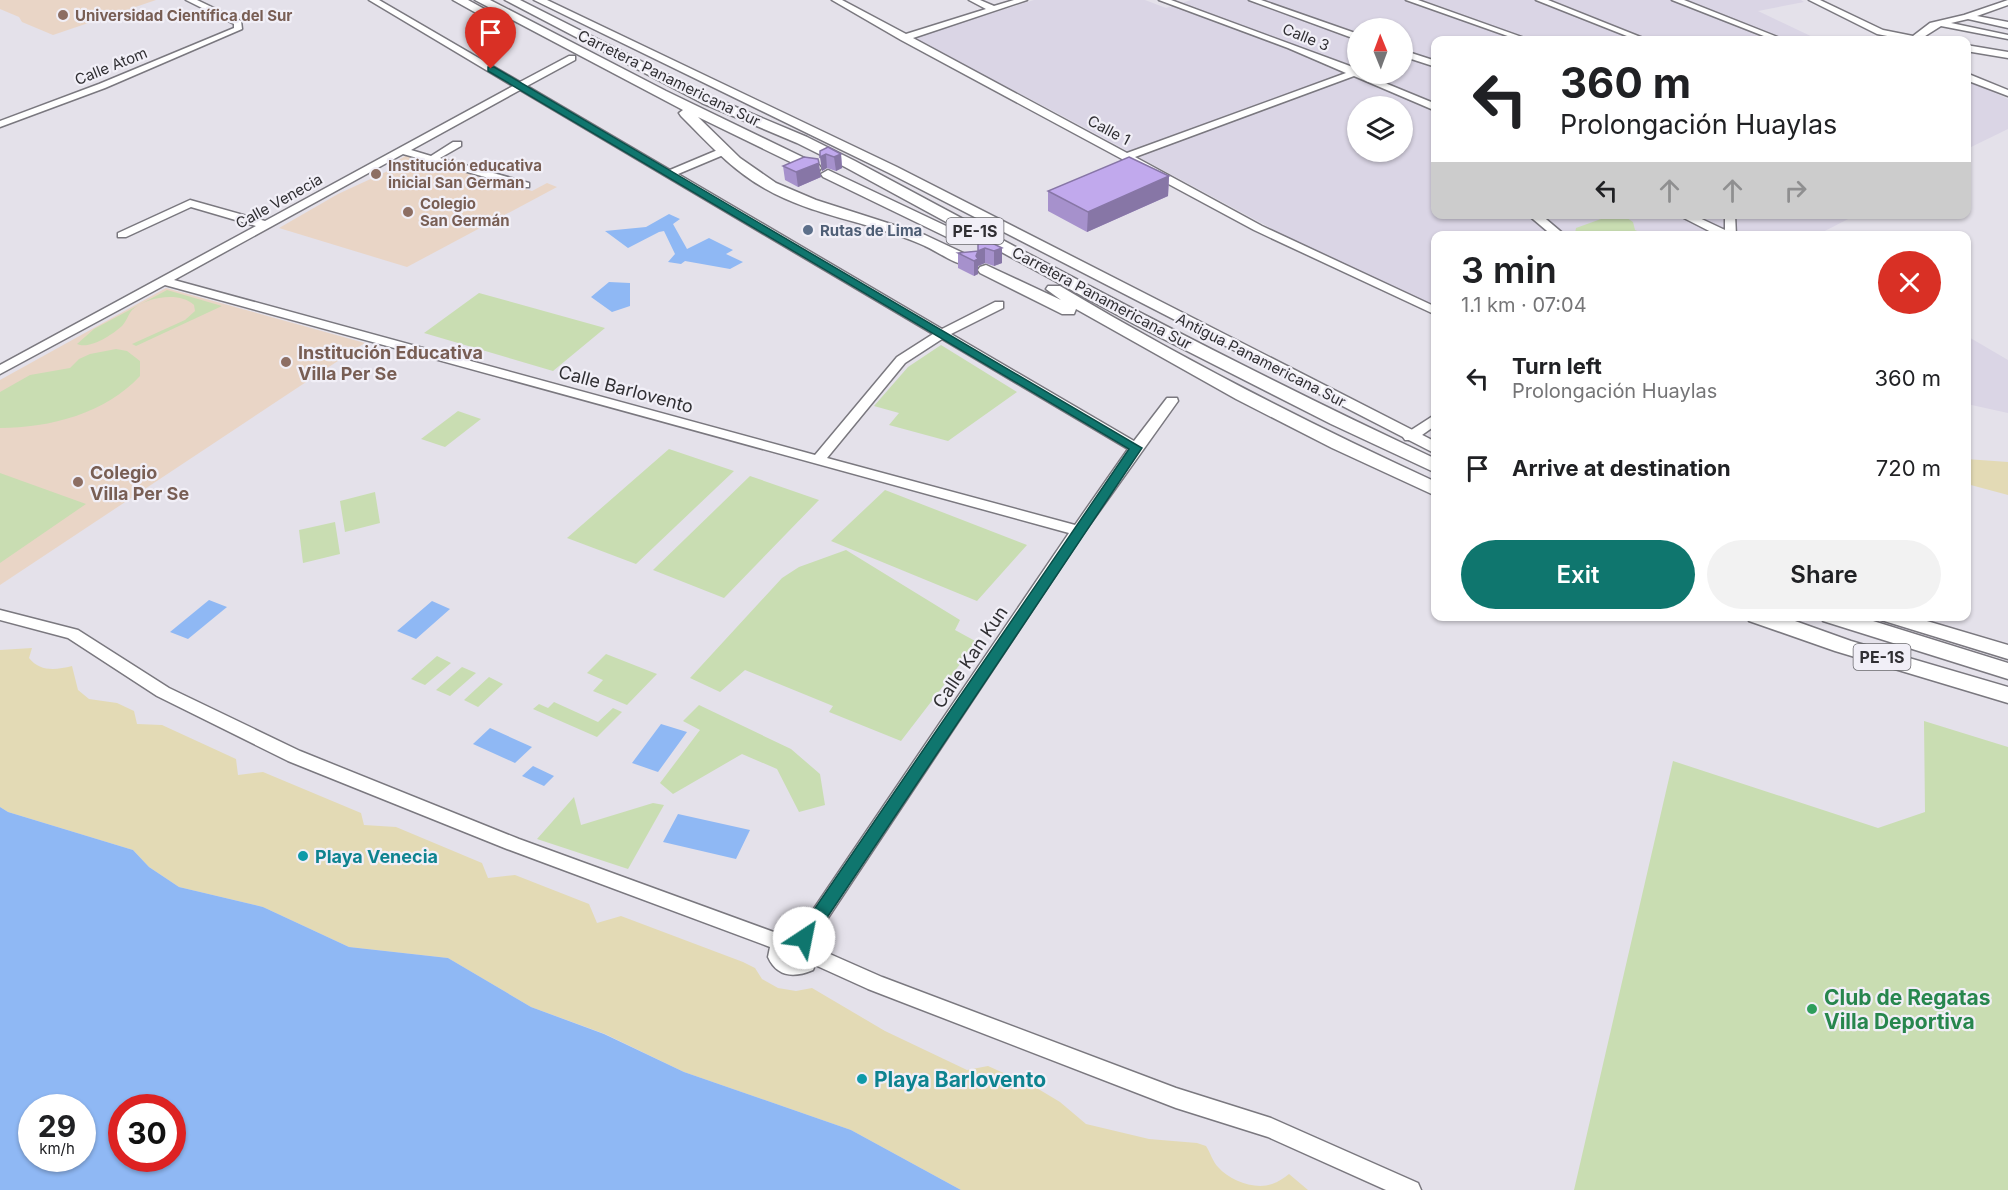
<!DOCTYPE html>
<meta charset="utf-8">
<style>
:root{--surface:#fff;--page:#f2f2f2;--text:#202124;--muted:#757577;--accent:#0f766e}
body{margin:0;font-family:Inter,sans-serif;background:var(--page);color:var(--text);height:100vh;display:flex;flex-direction:column;font-size:22px;white-space:nowrap}
*{box-sizing:border-box;margin:0}
p{font-size:20px;color:var(--muted)}
.icon{flex:none;width:33px;height:33px;fill:none;stroke:currentColor;stroke-width:2;stroke-linecap:round;stroke-linejoin:round}
.map{position:relative;flex:1;overflow:hidden}
.sheet{position:absolute;left:1431px;top:231px;width:540px;height:390px;display:flex;flex-direction:column;background:var(--surface);border-radius:12px;box-shadow:0 2px 4px #0004}
.sheet>*{flex:none}
.guide{position:absolute;left:1431px;top:36px;width:540px;height:183px;border-radius:12px;box-shadow:0 2px 4px #0004;background:#fff;color:var(--text);overflow:hidden}
.needle{width:39px;rotate:359deg}
.buttons{position:absolute;left:1347px;top:18px;display:grid;gap:12px}
.buttons a{display:grid;place-items:center;width:66px;height:66px;border-radius:50%;background:var(--surface);box-shadow:0 2px 4px #0004;font-size:30px}
.speed{position:absolute;left:18px;top:1094px;display:flex;gap:12px;font-size:30px;font-weight:700;text-align:center}
.speed>*{display:grid;place-content:center;width:78px;height:78px;border-radius:50%;background:var(--surface);box-shadow:0 2px 4px #0004;line-height:1}
.speed small{font-size:15px;font-weight:400}
.speed .limit{border:9px solid #d22;background:#fff;color:#111}
.pin{position:absolute;display:grid;place-items:center;width:51px;height:51px;color:#fff;margin:-62px -26px;border-radius:50% 50% 50% 0;rotate:-45deg;box-shadow:0 0 6px #0007}
.pin .icon{rotate:45deg}
.me{position:absolute;width:66px;margin:-33px;rotate:34deg;stroke-linejoin:round;filter:drop-shadow(0 0 4px #0008)}
.turn{display:flex;align-items:center;gap:21px;height:126px;padding:0 30px;font-size:27px}
.turn .icon{width:78px;height:78px;stroke-width:2.5}
.turn b{display:block;font-size:42px;line-height:51px}
.lanes{display:flex;align-items:center;height:57px;padding:0 30px;background:#0003;justify-content:center;gap:30px;direction:ltr}
.lanes .off{opacity:.35}
.round{display:grid;place-items:center;flex:none;width:63px;height:63px;border-radius:32px;background:var(--page)}
.head{display:flex;align-items:center;justify-content:space-between;height:102px;padding:0 30px}
h1{font-size:36px;font-weight:600;line-height:45px}
.button{display:flex;gap:12px;margin-top:auto;padding:12px 30px}
.button a{flex:1;height:69px;border-radius:36px;background:var(--accent);color:#fff;font-size:24px;font-weight:600;line-height:69px;text-align:center}
.button a+a{background:var(--page);color:var(--text)}
ul{padding:0;list-style:none}
li{display:flex;align-items:center;gap:18px;height:90px;padding:0 30px}
li div{flex:1}
li b{display:block;font-size:22px}
li em{font-style:normal}
.map>svg:first-child{display:block}
.built{fill:#dad5e5;fill-rule:evenodd}
.education{fill:#e9d5c6}
.green{fill:#c9ddb2}
.sand{fill:#e3dab5}
.water{fill:#8fb8f4;fill-rule:evenodd}
.lines{fill:none;stroke-linecap:round;stroke-linejoin:round}
.minor-casing{stroke:#7a787f;stroke-width:3}
.major-casing{stroke:#7a787f;stroke-width:3}
.highway-casing{stroke:#7a787f;stroke-width:3}
.minor{fill:#fff;fill-rule:evenodd}
.major{fill:#fff;fill-rule:evenodd}
.highway{fill:#fff;fill-rule:evenodd}
.wall{fill:#a691cc}
.shaded-wall{fill:#8776a6}
.building{fill:#c1a9ed;stroke:#8776a6;stroke-width:1.5}
.route{fill:#0f766e;stroke:#0a4d48;stroke-width:1.5}
.education-dot{fill:#8d6e63;stroke:#f1eff7;stroke-width:2}
.service-dot{fill:#5c6f8a;stroke:#f1eff7;stroke-width:2}
.culture-dot{fill:#0f9aa8;stroke:#f1eff7;stroke-width:2}
.leisure-dot{fill:#2e9e5b;stroke:#f1eff7;stroke-width:2}
.labels{text-anchor:middle;dominant-baseline:central;stroke-width:4.5;stroke-linejoin:round;paint-order:stroke}
.far-education-label{font-size:15px;font-weight:bold;fill:#785e54;stroke:#f1eff7;text-anchor:start}
.far-street-label{font-size:15px;fill:#302f33;stroke:#f1eff7}
.far-service-label{font-size:15px;font-weight:bold;fill:#4e5e75;stroke:#f1eff7;text-anchor:start}
.shield{fill:#f1eff7;stroke:#6a696e;stroke-width:1.5}
.shield-label{font-size:16px;font-weight:bold;fill:#302f33}
.education-label{font-size:18px;font-weight:bold;fill:#785e54;stroke:#f1eff7;text-anchor:start}
.street-label{font-size:18px;fill:#302f33;stroke:#f1eff7}
.culture-label{font-size:18px;font-weight:bold;fill:#0d838f;stroke:#f1eff7;text-anchor:start}
.near-leisure-label{font-size:21px;font-weight:bold;fill:#27864d;stroke:#f1eff7;text-anchor:start}
.near-culture-label{font-size:21px;font-weight:bold;fill:#0d838f;stroke:#f1eff7;text-anchor:start}
</style>
<div class="map">
<svg width="2008" height="1190" viewBox="0 0 2008 1190">
<rect width="100%" height="100%" fill="#e4e1ea"/>
<path class="built" d="M1034,0H1145L1166,8L1191,0H1801L1804,2L1758,11L1819,40H1436V214L1856,215L1817,235L1436,236L1435,309L1302,245L1057,113L912,38ZM1358,28H1402V74H1358ZM1358,106H1402V152H1358Z
M1967,80L2008,99V129L1967,149Z
M1967,336L2008,360V413L1967,404Z"/>
<path class="education" d="M0,0H156L53,35L22,22L19,17L0,9Z
M409,154L532,191L547,183L557,187L407,267L279,228L338,194L390,170L393,163Z
M166,288L365,343L0,585V380Z"/>
<path class="green" d="M1612,215C1621,214 1626,217 1633,222L1635,230L1646,235L1577,236L1575,233L1576,228Z
M167,290L222,306L136,346L132,344L185,320L195,311L194,305C180,291 146,297 132,310C128,315 126,322 122,326C113,334 90,350 77,344L94,329Z
M479,293L605,328L553,371L424,333Z
M941,345L1017,392L948,441L889,425L899,413L874,406L908,367Z
M116,349L127,351L140,361V376C106,413 50,428 0,428V392L30,375L70,368L79,359L90,354Z
M458,411L481,419L445,447L421,439Z
M669,449L734,471L636,564L567,538Z
M0,473L86,504L0,563Z
M750,476L819,500L724,598L653,570Z
M885,490L1027,545L977,601L831,541Z
M375,492L380,523L345,532L340,501Z
M335,522L340,554L303,563L299,530Z
M846,550L960,620L955,630L977,642L901,741L829,712L833,706L745,670L720,692L690,678L782,578L799,567Z
M606,654L657,674L627,705L593,691L603,680L587,673Z
M437,656L451,663L425,685L411,679Z
M462,667L476,673L450,696L436,690Z
M489,677L503,684L478,707L464,700Z
M554,702L598,722L613,708L622,712L597,737L533,709L539,704L548,708Z
M699,705L791,749L820,774L825,805L799,812L777,769L742,754L673,794L660,783L700,730L683,721Z
M1924,721L2008,747V1190H1574L1673,761L1878,828L1925,812Z
M574,797L581,825L653,803L664,805L628,869L537,839Z"/>
<path class="sand" d="M1966,459L2008,462V495L1967,484Z
M32,648L29,658C40,672 56,670 72,666L78,690L89,699L117,703L134,711L137,724L162,725L236,759L238,775L263,772L361,813L364,825L396,827L482,863L488,878L515,875L589,904L597,923L621,916L743,962L755,968L762,979L778,988L796,991L812,988L885,1031L967,1070L988,1066L1035,1087L1060,1102L1086,1124L1149,1139L1197,1143L1206,1146C1210,1152 1213,1162 1218,1167C1230,1181 1255,1190 1272,1184C1278,1182 1284,1178 1289,1174L1308,1190H961L851,1130L684,1072L605,1034L531,1007L448,958L349,947L263,907L179,887L149,867L133,850L8,812L0,807V650Z"/>
<path class="water" d="M669,214L680,219L673,224L687,249L709,238L733,250L726,254L743,262L730,269L685,261L681,264L668,262L675,254L664,231L659,232L628,248L605,231L646,227Z
M609,282L630,283V306L612,312L591,297Z
M209,600L227,607L188,639L170,632Z
M432,601L450,609L416,639L397,631Z
M661,724L687,732L658,772L632,763Z
M490,728L532,747L515,763L473,744Z
M533,766L554,776L544,786L522,776Z
M0,807L8,812L133,850L149,867L179,887L263,907L349,947L448,958L531,1007L604,1034L684,1072L851,1130L961,1190H0ZM32,1107H82V1158H32ZM122,1107H172V1158H122Z
M678,814L750,830L736,859L663,842Z"/>
<g class="lines">
<defs>
<path id="minor" d="M186,0H197L241,21L242,29L105,88L0,127V121L99,84L234,28V24Z
M369,0H379L520,82L569,56H575V60L527,86L670,170L720,149H728V153L678,174L942,329L995,302H1003V308L951,334L1134,441L1167,398H1177L1178,401L1083,534L816,936L823,951L882,977L1176,1088L1271,1118L1418,1183L1421,1190H1386L1268,1137L1176,1108L868,989L815,965L813,970C794,978 777,977 768,957L770,947L507,849L288,761L157,696L68,638L0,620V610L78,630L169,688L300,751L519,839L782,935L793,929H800L1069,533L165,285L0,374V365L256,226L191,207L126,237H118V233L190,200L265,221L513,86ZM520,90L933,334L897,357L815,455L174,280L403,154L521,187H529V183L440,158L461,146V142H453L431,156L411,150ZM942,339L1128,449L1075,525L827,458L905,363ZM797,945L804,949L799,958L791,959L787,956L788,951Z
M832,0H842L906,34L986,9L969,0H980L994,6L1014,0H1027L913,38L1127,153L1346,73L1288,48L1159,0H1171L1358,69V74H1363L1436,104V111L1354,76L1135,157L1262,226L1436,307V315L1254,230L901,40Z
M1249,0H1261L1358,34V40Z
M1406,0H1418L1530,40H1519Z
M1536,0H1548L1648,40H1637Z
M1672,0H1684L1785,40H1774Z
M1809,0H1820L1883,30L1913,36L1930,23L1964,15L2008,0V5L1977,16L2008,22V28L1968,19L1951,23L2008,35V39L1941,26L1922,38L1923,40H1908L1877,34Z
M1966,45L2008,52V58L1966,51Z
M1402,50L1436,61V67L1402,56Z
M1966,73L2008,90V96L1966,80Z
M1527,214H1540L1566,236H1553Z
M1676,214H1691L1725,230V214H1735L1736,236H1719Z
M1436,414V425L1415,440H1405L1403,437L1405,434Z"/>
<path id="major" d="M534,0H547L897,167L1436,442V454L889,173Z
M1878,616H1910L2008,645V659L1881,620Z"/>
<path id="highway" d="M453,0H468L497,16L491,20L487,19Z
M475,0H490L666,91L819,165L821,168L819,171H809L698,117L740,158L776,183L816,200L925,235L976,259L978,262L976,265C960,269 939,252 925,246C873,222 814,217 764,188C732,170 707,142 681,116L679,113L683,110Z
M505,0H520L712,97L807,137L855,161C1047,264 1238,367 1436,459V473L1331,424L1134,324L845,167L797,143L702,103Z
M828,170L963,234L966,237L963,240H953L823,177L821,174Z
M986,265L1061,300L1046,289L1048,286H1060C1181,358 1307,423 1436,482V496L1332,448L1236,399L1076,309L1074,314H1062L980,273L978,270L980,267Z
M1747,616H1781L1851,641L2008,687V703L1835,651L1749,621Z
M1821,616H1857L2008,663V679L1823,621Z"/>
</defs>
<use href="#minor" class="minor-casing"/>
<use href="#major" class="major-casing"/>
<use href="#highway" class="highway-casing"/>
<use href="#minor" class="minor"/>
<use href="#major" class="major"/>
<use href="#highway" class="highway"/>
</g>
<path class="wall" d="M820,151L841,154L842,168L836,171L827,168L822,171Z
M783,166L821,177L798,187L785,180Z
M1169,176L1168,196L1087,232L1048,211V191Z
M986,240L1002,263L994,266L985,263L978,266Z
M978,251V274L974,276L958,268V253Z"/>
<path class="shaded-wall" d="M826,154L827,168L822,171L820,157Z
M841,154L842,168L836,171L834,157Z
M819,163L821,177L798,187L796,172Z
M1169,176L1168,196L1087,232L1088,212Z
M985,248V263L978,266V251Z
M1002,248V263L994,266V251Z
M978,251V274L974,276V261Z"/>
<path class="building" d="M828,147L841,154L834,157L826,154L820,157V151Z
M804,157L818,159L819,163L796,172L783,166Z
M1129,157L1169,176L1088,212L1048,191Z
M986,240L1002,248L994,251L985,248L978,251V243Z
M978,251L976,256L978,259L974,261L958,253Z"/>
<path class="route" d="M488,67H494L1142,448L810,943L804,945L798,943L796,938L798,933L1129,449L488,71Z"/>
<g class="education-dot">
<circle cx="63" cy="15" r="6"/>
<circle cx="376" cy="174" r="6"/>
<circle cx="408" cy="212" r="6"/>
<circle cx="286" cy="362" r="6"/>
<circle cx="78" cy="482" r="6"/>
</g>
<circle class="service-dot" cx="808" cy="230" r="6"/>
<g class="culture-dot">
<circle cx="303" cy="856" r="6"/>
<circle cx="862" cy="1079" r="6"/>
</g>
<circle class="leisure-dot" cx="1812" cy="1009" r="6"/>
<g class="labels">
<g class="far-education-label">
<text x="75" y="15">Universidad Científica del Sur</text>
<text x="388" y="165">Institución educativa<tspan x="388" dy="17">inicial San German</tspan></text>
<text x="420" y="203">Colegio<tspan x="420" dy="17">San Germán</tspan></text>
</g>
<g class="far-street-label">
<text transform="translate(1306 37) rotate(22)">Calle 3</text>
<text transform="translate(111 66) rotate(-22)">Calle Atom</text>
<text transform="translate(669 78) rotate(26)">Carretera Panamericana Sur</text>
<text transform="translate(1109 130) rotate(28)">Calle 1</text>
<text transform="translate(279 201) rotate(-29)">Calle Venecia</text>
<text transform="translate(1102 298) rotate(28)">Carretera Panamericana Sur</text>
<text transform="translate(1261 360) rotate(27)">Antigua Panamericana Sur</text>
</g>
<g class="far-service-label">
<text x="820" y="230">Rutas de Lima</text>
</g>
<g class="shield">
<rect x="946.5" y="218" width="57" height="26" rx="4.5"/>
<rect x="1853.5" y="644" width="57" height="26" rx="4.5"/>
</g>
<g class="shield-label">
<text x="975" y="231">PE-1S</text>
<text x="1882" y="657">PE-1S</text>
</g>
<g class="education-label">
<text x="298" y="352">Institución Educativa<tspan x="298" dy="21">Villa Per Se</tspan></text>
<text x="90" y="472">Colegio<tspan x="90" dy="21">Villa Per Se</tspan></text>
</g>
<g class="street-label">
<text transform="translate(626 389) rotate(15)">Calle Barlovento</text>
<text transform="translate(970 657) rotate(-56)">Calle Kan Kun</text>
</g>
<g class="culture-label">
<text x="315" y="856">Playa Venecia</text>
</g>
<g class="near-leisure-label">
<text x="1824" y="997">Club de Regatas<tspan x="1824" dy="24">Villa Deportiva</tspan></text>
</g>
<g class="near-culture-label">
<text x="874" y="1079">Playa Barlovento</text>
</g>
</g>
</svg>
<div class="buttons">
<a><svg class="needle" viewBox="-14 -14 28 28"><path d="M0-13l5 13h-10z" fill="#e53935"/><path d="M0 13l5-13h-10z" fill="#757577"/></svg></a>
<a><svg class="icon" aria-label="layers" viewBox="0 0 24 24"><path d="M12 4l9 5-9 5-9-5zM3 14l9 5 9-5"/></svg></a>
</div>
<div class="speed"><div>29<small>km/h</small></div><div class="limit">30</div></div>
<div class="pin" style="left:491px;top:69px;background:#d93025"><svg class="icon" aria-label="arrive" viewBox="0 0 24 24"><path d="M6 21V4h12l-3 4 3 4H6"/></svg></div>
<svg class="me" style="left:804px;top:938px" viewBox="-20 -20 40 40"><circle r="19" fill="#fff"/><path d="M0-13L10 11 0 6-10 11z" fill="#0f766e"/></svg>
<div class="guide">
<div class="turn"><svg class="icon" aria-label="left" viewBox="0 0 24 24"><path d="M17 20v-9H6M10 6l-5 5 5 5"/></svg><div><b>360 m</b>Prolongación Huaylas</div></div>
<div class="lanes"><svg class="icon" aria-label="left" viewBox="0 0 24 24"><path d="M17 20v-9H6M10 6l-5 5 5 5"/></svg><svg class="icon off" aria-label="ahead" viewBox="0 0 24 24"><path d="M12 20V5M6 11l6-6 6 6"/></svg><svg class="icon off" aria-label="ahead" viewBox="0 0 24 24"><path d="M12 20V5M6 11l6-6 6 6"/></svg><svg class="icon off" aria-label="right" viewBox="0 0 24 24"><path d="M7 20v-9h11M14 6l5 5-5 5"/></svg></div>
</div>
<section class="sheet">
<div class="head"><div><h1>3 min</h1><p>1.1 km · 07:04</p></div><a class="round" style="background:#d93025;color:#fff"><svg class="icon" aria-label="close" viewBox="0 0 24 24"><path d="M6 6l12 12M18 6L6 18"/></svg></a></div>
<ul>
<li><svg class="icon" aria-label="left" viewBox="0 0 24 24"><path d="M17 20v-9H6M10 6l-5 5 5 5"/></svg><div><b>Turn left</b><p>Prolongación Huaylas</p></div><em>360 m</em></li>
<li><svg class="icon" aria-label="arrive" viewBox="0 0 24 24"><path d="M6 21V4h12l-3 4 3 4H6"/></svg><div><b>Arrive at destination</b></div><em>720 m</em></li>
</ul>
<div class="button"><a>Exit</a><a>Share</a></div>
</section>
</div>
